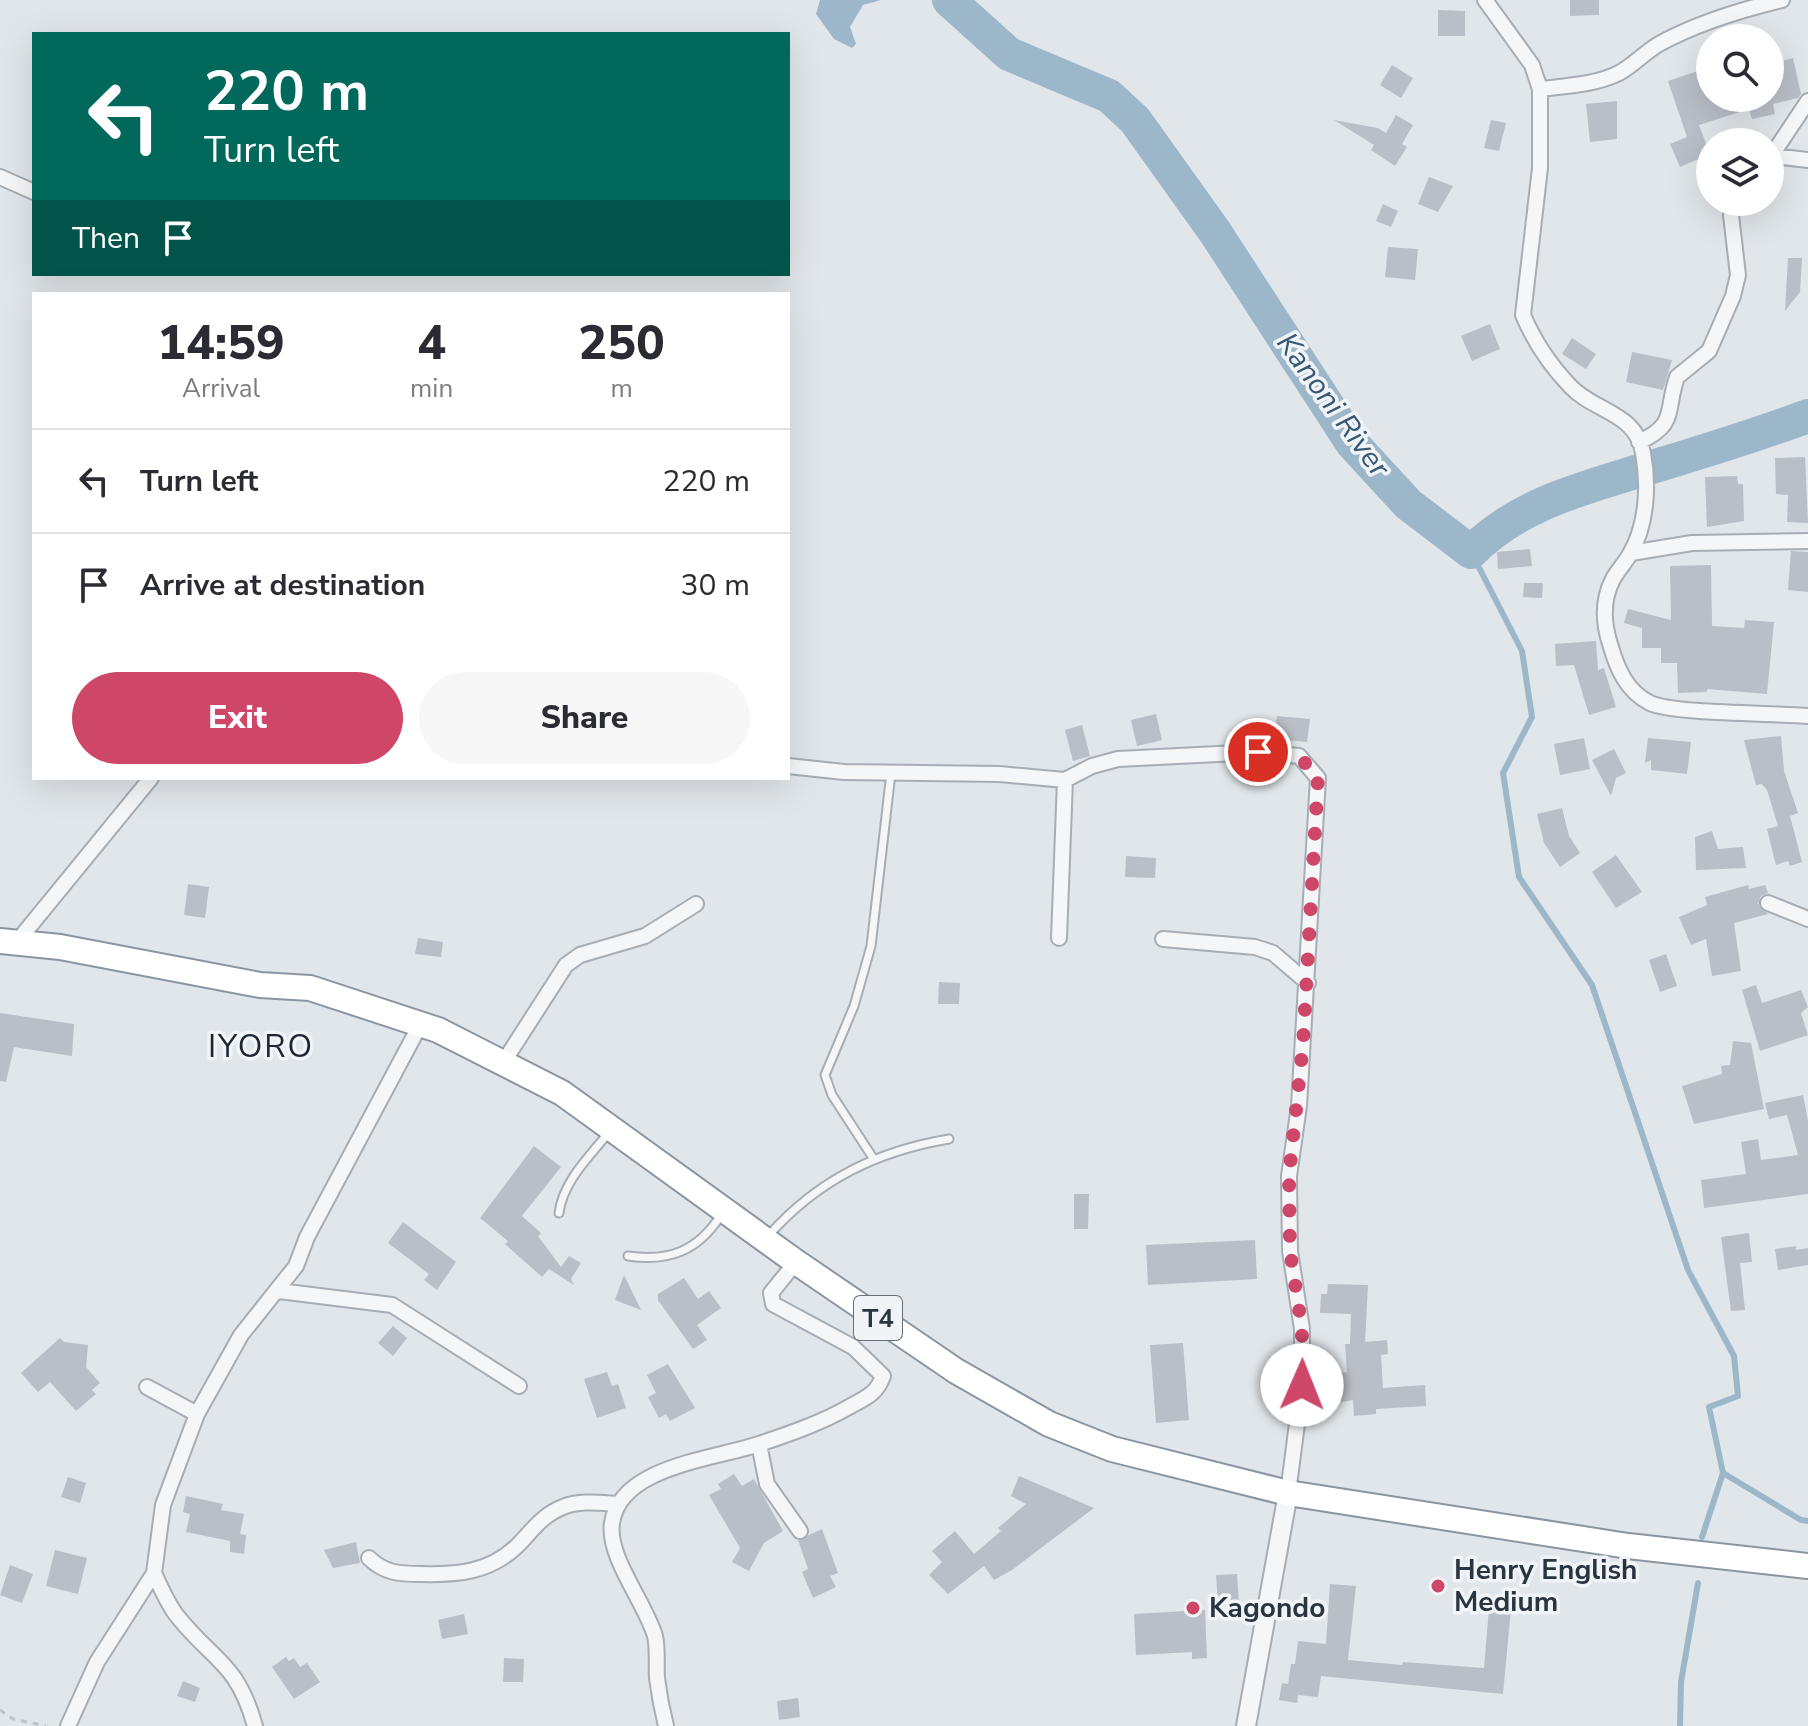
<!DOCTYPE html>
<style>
:root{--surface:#fff;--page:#f7f7f7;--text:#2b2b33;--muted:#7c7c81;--line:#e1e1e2;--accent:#ce4769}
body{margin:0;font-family:"Nunito Sans",sans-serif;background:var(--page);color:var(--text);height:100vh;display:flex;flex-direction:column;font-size:30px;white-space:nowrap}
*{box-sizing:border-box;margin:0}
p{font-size:26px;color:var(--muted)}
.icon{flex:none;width:44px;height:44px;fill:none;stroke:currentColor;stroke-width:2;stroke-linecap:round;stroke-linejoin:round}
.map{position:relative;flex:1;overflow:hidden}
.panel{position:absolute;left:32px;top:292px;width:758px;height:488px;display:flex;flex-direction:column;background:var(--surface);border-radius:0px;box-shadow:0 8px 32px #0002}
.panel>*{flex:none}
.banner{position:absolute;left:32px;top:32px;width:758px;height:244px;border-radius:0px;box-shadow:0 8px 32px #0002;background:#00695c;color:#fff;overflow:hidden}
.controls{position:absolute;left:1696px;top:24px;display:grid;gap:16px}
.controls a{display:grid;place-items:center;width:88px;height:88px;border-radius:50%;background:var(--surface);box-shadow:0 8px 32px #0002;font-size:40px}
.pin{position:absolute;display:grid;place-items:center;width:68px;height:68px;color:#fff;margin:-34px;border:4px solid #fff;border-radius:50%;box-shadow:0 2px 8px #0007}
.me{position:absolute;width:88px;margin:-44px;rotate:1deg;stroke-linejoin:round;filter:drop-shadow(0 0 6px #0008)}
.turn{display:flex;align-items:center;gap:28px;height:168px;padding:0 40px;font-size:36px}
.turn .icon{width:104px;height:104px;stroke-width:2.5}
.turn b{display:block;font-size:56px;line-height:68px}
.then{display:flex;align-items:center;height:76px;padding:0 40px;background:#0003;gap:16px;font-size:30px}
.eta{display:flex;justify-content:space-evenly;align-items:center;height:136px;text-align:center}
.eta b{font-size:48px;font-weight:800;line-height:56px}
.cta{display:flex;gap:16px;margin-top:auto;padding:16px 40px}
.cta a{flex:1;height:92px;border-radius:48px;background:var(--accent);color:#fff;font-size:32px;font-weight:800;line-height:92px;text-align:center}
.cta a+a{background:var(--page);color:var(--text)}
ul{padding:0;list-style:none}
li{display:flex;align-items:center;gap:24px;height:104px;padding:0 40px;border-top:2px solid var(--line)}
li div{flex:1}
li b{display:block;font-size:30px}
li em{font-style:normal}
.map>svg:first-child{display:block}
.water{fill:#9db7ca}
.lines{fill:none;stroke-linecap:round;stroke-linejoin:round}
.stream{stroke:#9db7ca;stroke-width:6}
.river{stroke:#9db7ca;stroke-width:34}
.building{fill:#b9bfc7}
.service-casing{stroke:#a6adb4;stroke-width:11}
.minor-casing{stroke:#a6adb4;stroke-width:18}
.tertiary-casing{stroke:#a6adb4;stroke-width:22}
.trunk-casing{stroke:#8995a1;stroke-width:28}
.path{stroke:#bfc4c9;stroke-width:3;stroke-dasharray:6 6;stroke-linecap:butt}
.service{stroke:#f4f6f8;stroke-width:7}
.minor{stroke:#f4f6f8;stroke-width:14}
.tertiary{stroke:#f4f6f8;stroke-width:18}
.trunk{stroke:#fff;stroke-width:24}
.route{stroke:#ce4769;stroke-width:14;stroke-dasharray:0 25.2}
.poi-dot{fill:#ce4769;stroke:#f1f4f7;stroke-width:3}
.labels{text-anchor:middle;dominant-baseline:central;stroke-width:7;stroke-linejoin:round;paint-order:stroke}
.shield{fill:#f1f4f7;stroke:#666e78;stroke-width:2}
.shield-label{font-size:26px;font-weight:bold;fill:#2a3542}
.poi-label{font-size:28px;font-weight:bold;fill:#2a3542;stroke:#f1f4f7;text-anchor:start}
.water-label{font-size:30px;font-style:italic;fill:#345876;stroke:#f1f4f7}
.quarter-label{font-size:32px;letter-spacing:2px;fill:#1c2633;stroke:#f1f4f7}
</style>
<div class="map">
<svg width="1808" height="1726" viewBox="0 0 1808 1726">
<rect width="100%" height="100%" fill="#e1e6ea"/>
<path class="water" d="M820,0H881L863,5L850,27L856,44L852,48L834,39L816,14Z"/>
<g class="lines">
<path class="stream" d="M1471,552L1522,651L1532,717L1503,773L1519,877L1592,985L1688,1270L1734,1356L1738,1396L1709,1407L1723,1473L1702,1537
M1723,1473L1801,1520L1808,1521
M1680,1726L1681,1682L1698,1583"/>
<path class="river" d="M949,0L1009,54L1109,96L1135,120L1215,232L1352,443L1408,504L1471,552C1518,505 1577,490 1639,471C1696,454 1752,437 1808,416"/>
</g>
<path class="building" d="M1570,0H1599V15L1570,16Z
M1438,10L1465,11V36H1438Z
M1793,58L1801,94L1798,98L1773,104L1775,114L1752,119L1749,109L1699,125L1710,154L1680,167L1670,144L1687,137L1668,81L1701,70L1704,80L1710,78V98H1770V64Z
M1392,65L1413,78L1401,98L1380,85Z
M1617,101V139L1590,142L1586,104Z
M1396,115L1413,125L1402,144L1407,147L1395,166L1371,150L1374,145L1334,120L1378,128L1386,133Z
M1491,120L1506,123L1499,151L1484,148Z
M1429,177L1453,186L1438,212L1418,204Z
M1383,204L1398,211L1391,227L1376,221Z
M1388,247L1418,249L1415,280L1385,277Z
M1788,258H1802L1800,292L1785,311Z
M1490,324L1500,349L1472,361L1461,336Z
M1572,338L1596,354L1586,369L1562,354Z
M1632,352L1672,360L1663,390L1626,382Z
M1805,457L1808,523L1787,522L1788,495L1776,494L1775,458Z
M1737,476L1738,484H1743L1744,521L1707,527L1705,477Z
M1530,549L1532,566L1498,569L1497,552Z
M1791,551L1808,552V592L1788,590Z
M1711,565L1712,626L1744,628L1745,620L1774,622L1767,694L1707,689V692L1678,693L1677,663H1661V648H1642V628L1624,623L1628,609L1671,620L1670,566Z
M1524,583H1543L1542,598L1523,597Z
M1596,641L1598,670L1604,668L1616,707L1589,715L1574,665L1556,666L1555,644Z
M1156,714L1162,740L1137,746L1131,720Z
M1277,716L1310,719L1307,742L1274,739Z
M1082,725L1090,756L1073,761L1065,730Z
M1781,736L1784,771L1798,813L1790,816L1802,862L1790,866L1788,861L1776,865L1767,829L1778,826L1767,790L1762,784L1756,785L1744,740Z
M1584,738L1590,769L1560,775L1554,744Z
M1648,738L1691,742L1687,774L1651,770V760L1645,763Z
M1614,749L1626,773L1616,778L1611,796L1592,760Z
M1562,808L1569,836L1580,853L1560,867L1544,843L1537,814Z
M1712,831L1718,849L1743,847L1746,868L1696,870L1695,837Z
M1616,855L1642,892L1616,908L1592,872Z
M1126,856L1156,858L1155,878L1125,877Z
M188,884L209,887L205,918L184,915Z
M1748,885L1749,889L1765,885L1768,893L1761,896L1758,904L1768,914L1734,923L1741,971L1712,976L1706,939L1691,945L1679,917L1707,905L1705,897Z
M418,938L443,942L441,957L415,954Z
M1666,954L1677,986L1660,992L1649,960Z
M939,982L960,983L959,1004H938Z
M1756,985L1762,1003L1801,990L1808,1007L1801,1013L1808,1035L1760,1051L1742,990Z
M0,1013L74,1024L72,1056L14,1047L6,1082L0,1081Z
M1733,1041L1751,1043L1764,1109L1694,1124L1682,1086L1722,1074L1721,1066L1730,1065Z
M1803,1095L1808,1121V1194L1704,1208L1701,1180L1746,1174L1741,1142L1758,1139L1761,1160L1798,1155L1787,1115L1769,1119L1765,1103Z
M534,1146L561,1167L522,1216L541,1233L538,1236L561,1267L569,1256L581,1263L571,1279L574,1285L549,1269L542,1277L505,1244L508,1241L480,1218Z
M1074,1194H1089L1088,1229H1074Z
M403,1222L456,1262L437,1290L424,1280L429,1274L388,1243Z
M1749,1233L1752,1262L1740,1263L1745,1310L1731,1311L1721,1237Z
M1255,1240L1257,1279L1148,1285L1146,1245Z
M1796,1246V1250L1808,1248V1265L1778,1270L1775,1249Z
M624,1275L641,1310L615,1300Z
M684,1278L698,1299L709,1291L721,1308L697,1325L707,1340L693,1349L658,1300V1294Z
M1328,1284L1368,1285L1365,1342L1387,1340L1388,1354L1381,1355L1383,1388L1425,1385L1426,1406L1376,1409V1414L1354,1416L1353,1400L1330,1404L1326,1375L1347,1372L1345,1344H1350L1351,1314L1320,1313L1321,1294H1327Z
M393,1326L407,1338L393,1356L378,1343Z
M60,1338L64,1342L88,1345L86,1367L100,1383L92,1390L96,1394L76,1411L50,1382L38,1392L21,1373Z
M1183,1343L1189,1420L1156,1423L1150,1345Z
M668,1364L695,1408L670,1421L666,1414L659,1418L648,1397L656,1393L647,1375Z
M607,1372L612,1386L618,1384L626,1408L597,1418L584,1379Z
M734,1474L742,1486L754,1479L783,1531L764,1543L749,1571L732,1562L740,1548L709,1495L721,1489L718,1484Z
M1019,1476L1094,1508L1012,1570L994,1580L984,1566L948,1594L929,1575L942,1562L932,1551L955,1531L974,1554L1001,1531L998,1528L1026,1504L1011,1496Z
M68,1477L86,1483L80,1503L61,1497Z
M186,1496L223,1504L221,1510L244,1514L240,1534L246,1535L244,1554L230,1552V1541L186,1532L190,1514L183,1512Z
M822,1529L838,1573L830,1576L836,1587L813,1598L802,1572L808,1569L798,1540Z
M356,1542L360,1563L333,1568L324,1550Z
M55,1550L87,1558L78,1594L46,1586Z
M10,1565L33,1574L22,1603L0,1595Z
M1237,1574L1239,1604L1218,1605L1216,1575Z
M1330,1584L1356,1586L1348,1660L1402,1665L1403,1662L1484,1668L1490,1596L1512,1598L1503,1694L1321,1676L1318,1697L1298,1695L1297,1703L1279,1700L1282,1683L1288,1684L1291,1664H1295L1298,1641L1326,1644Z
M1205,1610L1207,1658L1192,1659V1652L1136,1655L1134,1614Z
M464,1614L468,1634L442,1639L438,1620Z
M286,1657L289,1661L294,1658L300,1667L307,1663L320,1682L294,1699L272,1667Z
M504,1658L524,1659L523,1682H503Z
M183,1681L200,1688L195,1702L177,1696Z
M798,1698L800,1717L779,1720L777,1701Z"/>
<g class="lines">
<defs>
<path id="service" d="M873,1158L832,1095L825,1075L854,1006L871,946L891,773
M559,1213C563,1181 590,1156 610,1131
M769,1235C818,1180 877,1151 949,1139
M628,1256C669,1262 698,1251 721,1215"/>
<path id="minor" d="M1485,0L1532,65L1540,89V168L1523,315C1534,341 1550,365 1570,386C1594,412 1636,412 1643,453C1649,485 1647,525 1630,554C1625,563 1618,570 1613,579C1602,600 1603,622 1610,644C1617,668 1626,691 1650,703C1673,714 1775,713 1808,716
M1540,89C1566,86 1595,85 1619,73C1634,65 1645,52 1659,44C1697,23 1740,10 1782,0
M1773,156L1808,160
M1770,158L1808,101
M0,177L34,192
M1639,442C1678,424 1665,411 1677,377L1709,351L1733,296L1738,275L1731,215L1733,202
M1631,553L1692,543L1808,541
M788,766L844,772L999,774L1065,780L1092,766L1118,759L1258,752L1299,756L1318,778L1299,1106L1289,1176L1290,1251L1302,1329V1385L1288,1493
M1768,903L1808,919
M1059,938L1065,780
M1163,939L1255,947L1273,953L1308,983
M16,943L151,778
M503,1063L566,965L580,955L645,936L696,904
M279,1291L392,1305L519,1386
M147,1387L197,1414
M759,1444L767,1484L800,1531
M369,1558C384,1573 400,1574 420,1574C456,1575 489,1573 517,1546C532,1531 542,1515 563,1507C579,1500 601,1503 618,1504
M154,1573C161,1588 168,1605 178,1617C214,1662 237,1662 255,1726
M68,1726L97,1662L154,1573L163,1505L197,1414L241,1335L296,1266L307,1237L420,1025
M666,1726C662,1710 659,1694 657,1678C656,1664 658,1649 655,1636C645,1602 607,1557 612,1523C620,1466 715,1459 759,1444C789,1434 821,1423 849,1407C865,1398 877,1394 883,1376L853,1347L773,1304L771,1293L796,1262"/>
<path id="tertiary" d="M1246,1726L1288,1493"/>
<path id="trunk" d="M0,941L60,947L260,985L310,988L438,1030L562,1093L796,1262L956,1371L1049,1424L1112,1449L1288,1493L1628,1546L1808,1566"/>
</defs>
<use href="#service" class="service-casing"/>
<use href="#minor" class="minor-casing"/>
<use href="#tertiary" class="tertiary-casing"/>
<use href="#trunk" class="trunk-casing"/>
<path class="path" d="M0,1710L13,1719L46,1726"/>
<use href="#service" class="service"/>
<use href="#minor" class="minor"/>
<use href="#tertiary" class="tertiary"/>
<use href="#trunk" class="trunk"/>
</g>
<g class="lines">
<path class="route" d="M1258,752L1299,756L1318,778L1303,1044L1289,1176L1290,1251L1302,1329V1385"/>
</g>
<g class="poi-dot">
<circle cx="1438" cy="1586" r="8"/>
<circle cx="1193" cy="1608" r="8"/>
</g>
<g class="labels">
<rect class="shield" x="854" y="1296" width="48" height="44" rx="6"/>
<g class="shield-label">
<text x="878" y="1318">T4</text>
</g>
<g class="poi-label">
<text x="1454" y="1570">Henry English<tspan x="1454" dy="32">Medium</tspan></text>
<text x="1209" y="1608">Kagondo</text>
</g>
<g class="water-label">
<text transform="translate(1333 405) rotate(54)">Kanoni River</text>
</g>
<g class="quarter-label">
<text x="261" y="1046">IYORO</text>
</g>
</g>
</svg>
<div class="controls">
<a><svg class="icon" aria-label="search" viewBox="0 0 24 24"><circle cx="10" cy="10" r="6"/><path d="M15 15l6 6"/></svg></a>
<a><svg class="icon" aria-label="layers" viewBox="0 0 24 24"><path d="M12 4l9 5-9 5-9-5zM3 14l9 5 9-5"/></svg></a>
</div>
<div class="pin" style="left:1258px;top:752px;background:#d93025"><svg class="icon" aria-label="arrive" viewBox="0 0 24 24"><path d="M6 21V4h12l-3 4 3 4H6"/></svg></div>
<svg class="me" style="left:1302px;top:1385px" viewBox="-20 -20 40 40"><circle r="19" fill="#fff"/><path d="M0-13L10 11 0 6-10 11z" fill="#ce4769"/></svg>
<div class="banner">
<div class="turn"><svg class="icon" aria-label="left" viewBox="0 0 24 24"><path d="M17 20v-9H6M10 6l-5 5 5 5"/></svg><div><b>220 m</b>Turn left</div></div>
<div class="then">Then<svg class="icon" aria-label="arrive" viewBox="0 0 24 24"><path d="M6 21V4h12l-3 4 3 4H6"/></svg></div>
</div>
<section class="panel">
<div class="eta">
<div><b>14:59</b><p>Arrival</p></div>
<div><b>4</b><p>min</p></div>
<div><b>250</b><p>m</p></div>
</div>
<ul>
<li><svg class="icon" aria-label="left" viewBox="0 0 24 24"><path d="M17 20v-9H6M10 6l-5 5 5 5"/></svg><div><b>Turn left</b></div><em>220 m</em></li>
<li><svg class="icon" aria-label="arrive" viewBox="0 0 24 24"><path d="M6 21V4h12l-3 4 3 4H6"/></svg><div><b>Arrive at destination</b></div><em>30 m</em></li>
</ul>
<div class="cta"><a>Exit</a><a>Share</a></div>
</section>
</div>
